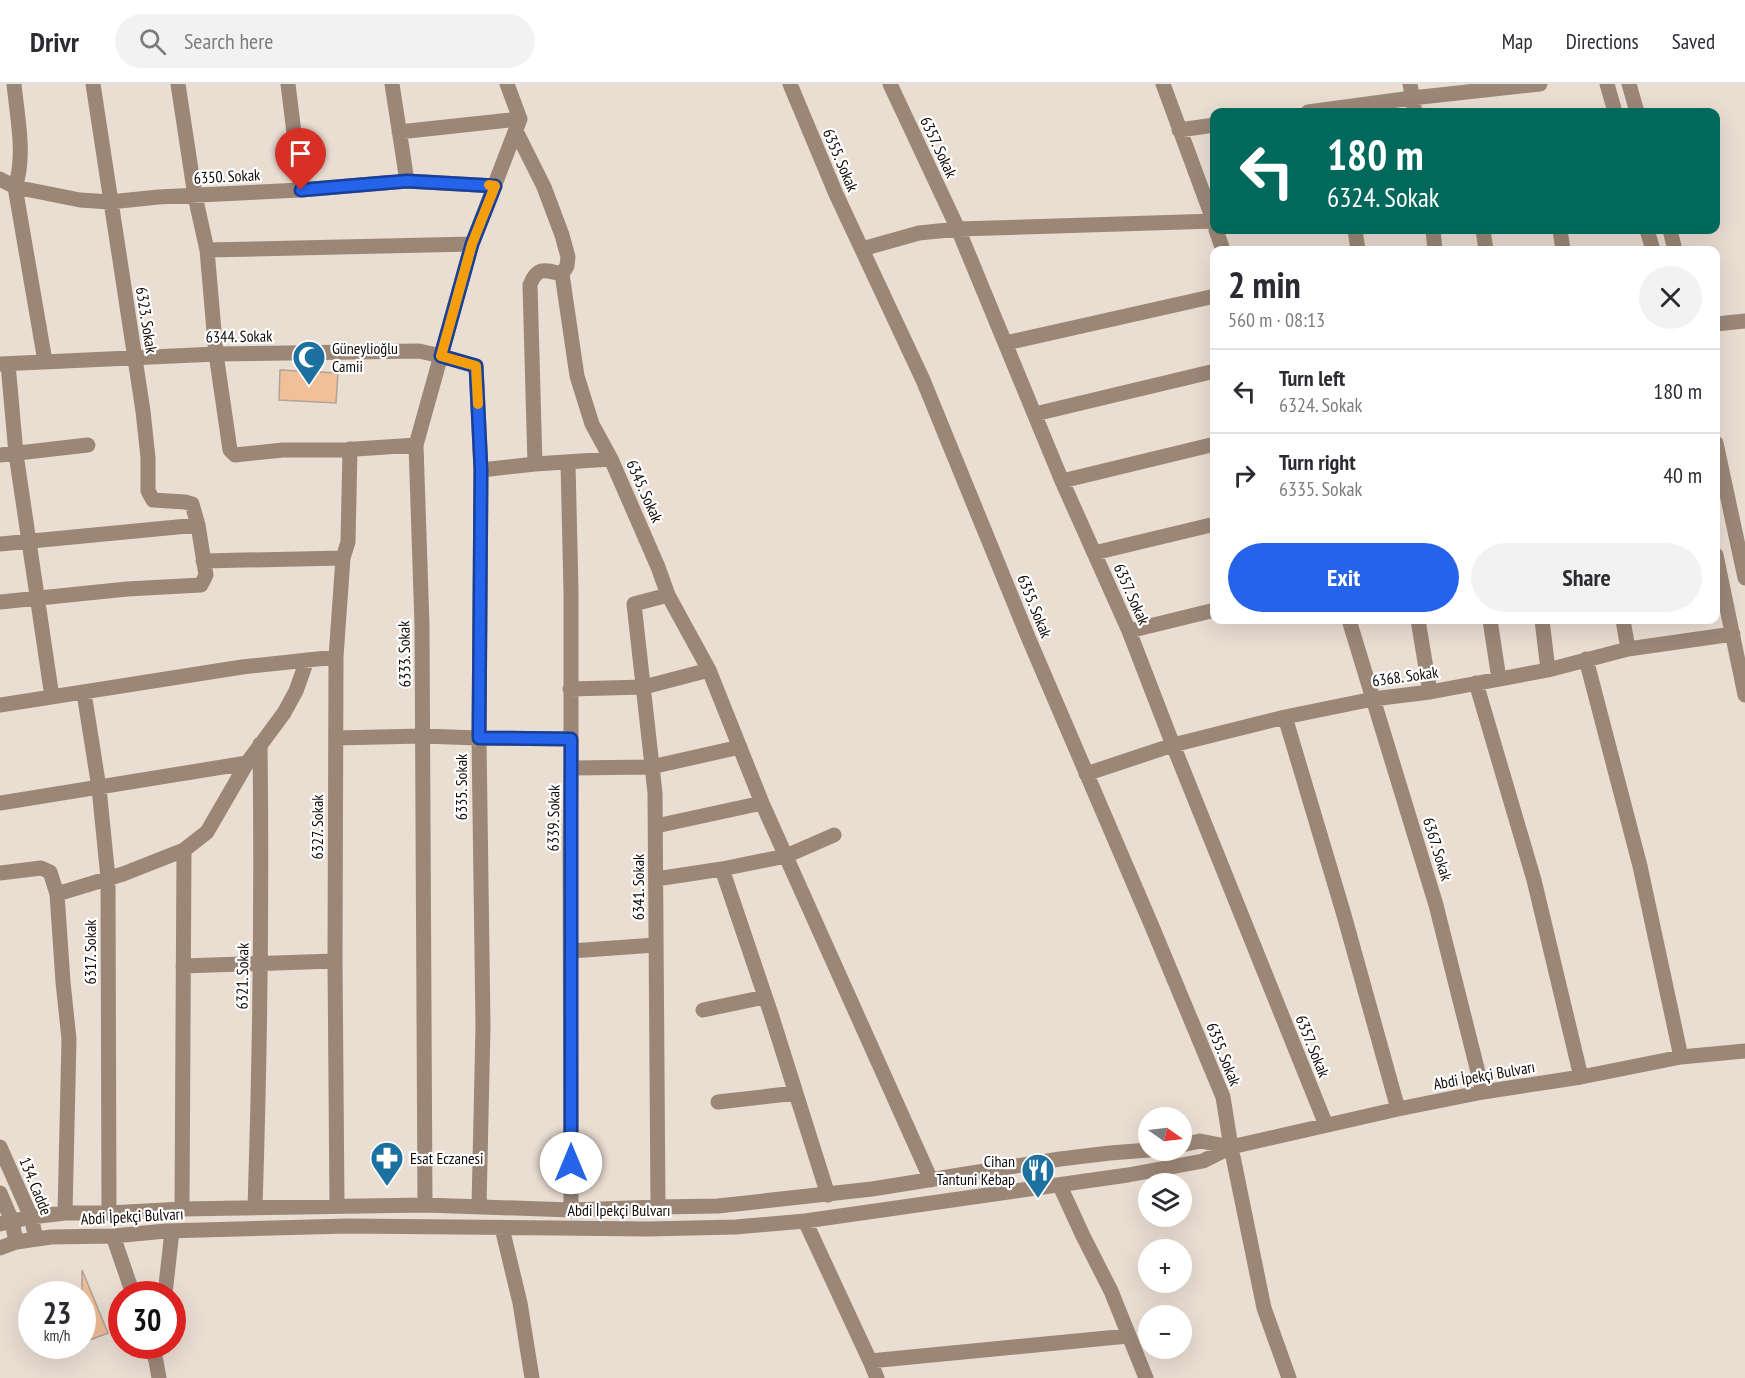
<!DOCTYPE html>
<meta charset="utf-8">
<style>
:root{--surface:#fff;--page:#f2f2f3;--text:#2b2b33;--muted:#7c7c81;--line:#e1e1e2;--accent:#2563eb}
body{margin:0;font-family:"PT Sans Narrow",sans-serif;background:var(--page);color:var(--text);height:100vh;display:flex;flex-direction:column;font-size:22px;white-space:nowrap}
*{box-sizing:border-box;margin:0}
p{font-size:20px;color:var(--muted)}
.icon{flex:none;width:33px;height:33px;fill:none;stroke:currentColor;stroke-width:2;stroke-linecap:round;stroke-linejoin:round}
.map{position:relative;flex:1;overflow:hidden}
.sheet{position:absolute;left:1210px;top:162px;width:510px;height:378px;display:flex;flex-direction:column;background:var(--surface);border-radius:12px;box-shadow:0 6px 24px #0002}
.sheet>*{flex:none}
.guide{position:absolute;left:1210px;top:24px;width:510px;height:126px;border-radius:12px;box-shadow:0 6px 24px #0002;background:#00695c;color:#fff;overflow:hidden}
.needle{width:39px;rotate:104deg}
.fabs{position:absolute;left:1138px;top:1023px;display:grid;gap:12px}
.fabs a{display:grid;place-items:center;width:54px;height:54px;border-radius:50%;background:var(--surface);box-shadow:0 6px 24px #0002;font-size:30px}
.speed{position:absolute;left:18px;top:1197px;display:flex;gap:12px;font-size:30px;font-weight:700;text-align:center}
.speed>*{display:grid;place-content:center;width:78px;height:78px;border-radius:50%;background:var(--surface);box-shadow:0 6px 24px #0002;line-height:1}
.speed small{font-size:15px;font-weight:400}
.speed .limit{border:9px solid #d22;background:#fff;color:#111}
.pin{position:absolute;display:grid;place-items:center;width:51px;height:51px;color:#fff;margin:-62px -26px;border-radius:50% 50% 50% 0;rotate:-45deg;box-shadow:0 0 6px #0007}
.pin .icon{rotate:45deg}
.me{position:absolute;width:66px;margin:-33px;rotate:0deg;stroke-linejoin:round;filter:drop-shadow(0 0 4px #0008)}
.turn{display:flex;align-items:center;gap:21px;height:126px;padding:0 18px;font-size:27px}
.turn .icon{width:78px;height:78px;stroke-width:2.5}
.turn b{display:block;font-size:42px;line-height:51px}
.round{display:grid;place-items:center;flex:none;width:63px;height:63px;border-radius:32px;background:var(--page)}
.head{display:flex;align-items:center;justify-content:space-between;height:102px;padding:0 18px}
h1{font-size:36px;font-weight:700;line-height:45px}
.button{display:flex;gap:12px;margin-top:auto;padding:12px 18px}
.button a{flex:1;height:69px;border-radius:36px;background:var(--accent);color:#fff;font-size:24px;font-weight:700;line-height:69px;text-align:center}
.button a+a{background:var(--page);color:var(--text)}
ul{padding:0;list-style:none}
li{display:flex;align-items:center;gap:18px;height:84px;padding:0 18px;border-top:2px solid var(--line)}
li div{flex:1}
li b{display:block;font-size:22px}
li em{font-style:normal}
header{display:flex;align-items:center;gap:36px;box-sizing:border-box;height:84px;padding:0 30px;background:var(--surface);border-bottom:2px solid var(--line)}
header strong{font-size:28px}
nav{display:flex;gap:33px;margin-inline-start:auto;font-size:21px}
.search{width:420px;height:54px;background:var(--page);display:flex;align-items:center;gap:15px;box-sizing:border-box;padding:0 21px;border-radius:33px;color:var(--muted);font-size:22px}
.map>svg:first-child{display:block}
.building{fill:#f2c098;stroke:#b0a399;stroke-width:1.5}
.lines{fill:none;stroke-linecap:round;stroke-linejoin:round}
.minor{stroke:#9c8777;stroke-width:15}
.route-casing{stroke:#184099;stroke-width:15}
.route{stroke:#2563eb;stroke-width:10}
.slow{stroke:#f59e0b;stroke-width:10}
.labels{text-anchor:middle;dominant-baseline:central;stroke-width:4.5;stroke-linejoin:round;paint-order:stroke}
.street-label{font-size:16px;fill:#0f0a07;stroke:#fff}
.poi-label{font-size:16px;fill:#0f0a07;stroke:#fff;text-anchor:start}
</style>
<header>
<strong>Drivr</strong>
<div class="search"><svg class="icon" aria-label="search" viewBox="0 0 24 24"><circle cx="10" cy="10" r="6"/><path d="M15 15l6 6"/></svg>Search here</div>
<nav><a>Map</a><a>Directions</a><a>Saved</a></nav>
</header>
<div class="map">
<svg width="1745" height="1294" viewBox="0 0 1745 1294">
<rect width="100%" height="100%" fill="#eaddd2"/>
<path class="building" d="M280,286L338,289L336,319L279,316Z
M82,1186L108,1249L82,1259Z"/>
<g class="lines">
<path class="minor" d="M14,0C17,32 26,72 15,103L45,277
M178,0L195,112L207,166L216,270L230,366L235,371L283,366H341L416,361
M288,0L301,106
M392,0L407,97
M507,0L520,35
M790,0L836,110L923,296L1028,553L1151,840L1223,1013L1231,1063L1264,1224L1289,1294
M890,0L958,145L1062,397L1129,547L1173,661L1326,1041
M1163,0L1215,141
M1410,0L1415,28
M1607,0L1615,28
M1629,0L1637,28
M1308,28L1412,14L1540,0
M1179,46L1215,41
M516,47L544,103L562,151L568,173L567,182L562,190L577,292L592,340L611,375L658,483L668,511L709,586L762,719L931,1096
M399,48L520,35
M0,95L15,103L80,116L110,118L158,113L301,106L407,97L495,102
M1216,146L1223,166
M1355,146L1358,166
M1433,146L1435,166
M1483,146L1486,166
M1560,146L1563,166
M1647,146L1653,166
M1670,146L1675,166
M862,165L919,149L958,145L1215,137
M207,166L472,160
M1716,240L1745,237
M1006,259L1215,212
M0,280L216,270L419,267L441,272L476,282L481,386L479,654L483,942L479,1123
M8,280L16,370L52,613
M1035,330L1215,287
M1716,359L1745,494
M0,371L88,361
M568,379L571,507V684L570,759L571,1126
M535,380L530,201C537,182 545,186 562,190
M481,386L535,380L611,375
M1062,397L1215,360
M0,460L198,441
M1094,469L1215,440
M1716,471L1745,611
M203,477L343,474
M0,518L127,505L201,501L206,491L198,441L192,420L185,418L153,416L148,407V374L143,327L93,0
M1349,536L1436,821L1483,1008
M1418,536L1430,608
M1490,536L1499,595
M1542,536L1548,586
M1623,536L1628,565
M1129,547L1215,526
M1586,575L1640,782L1681,973
M1476,599L1534,796L1581,993
M570,605L644,603L709,586
M84,609L99,704L108,794L109,1129
M0,621L242,583L336,573
M1285,633L1344,831L1398,1025
M336,654L422,652L479,654L571,655
M571,684L651,683L740,663
M1086,690L1173,661L1285,633L1373,615L1430,608L1548,586L1628,565L1733,550
M0,719L247,679
M656,742L762,719
M722,785L771,930L828,1111
M0,789L41,784L50,788L57,810L63,898L69,955L65,1129
M656,795L722,785L786,772L834,751
M57,810L123,790L184,766L207,748L247,679L284,629L296,607L307,576
M571,867L655,861
M183,882L335,877
M703,926L765,913
M718,1018L796,1009
M1182,1061L1200,1057L1231,1063
M0,1063L31,1133L36,1155
M1060,1102L1083,1152L1111,1207L1146,1294
M0,1109L12,1137L16,1158
M425,1121L422,541L416,361L472,160L520,35
M337,1122L335,877L336,573L343,474L348,458L350,365
M255,1123C260,969 262,815 260,660
M658,1123L655,709L634,520L668,511
M182,1125L184,766
M805,1137L870,1277L877,1294
M0,1140L31,1133L65,1129H109L182,1125L425,1121L571,1126L658,1123L718,1122L872,1105L1060,1075L1110,1069L1149,1066
M502,1144L520,1219L532,1294
M113,1152L133,1210
M0,1164L16,1158L51,1153L113,1152L166,1147L348,1142L648,1145L736,1143L805,1137L1128,1091L1203,1077L1231,1063L1398,1025L1483,1008L1581,993L1681,973L1745,967
M165,1210L172,1147
M151,1262L156,1277L159,1294
M870,1277L1128,1252"/>
</g>
<g class="lines">
<defs>
<path id="route" d="M301,106L407,97L495,102L472,160L441,272L476,282L481,386L479,654L571,655V1079"/>
</defs>
<use href="#route" class="route-casing"/>
<use href="#route" class="route"/>
<path class="slow" d="M478,320L476,282L441,272L472,160L495,102L489,101"/>
</g>
<defs>
<symbol id="mosque-pin" viewBox="-11 -11 22 30"><path d="M0 17L-7.5 6A9.5 9.5 0 1 1 7.5 6Z" fill="#1d71a1" stroke="#fff"/><path d="M3.5-4.9A6 6 0 1 0 3.5 4.9A5 5 0 1 1 3.5-4.9Z" fill="#fff"/></symbol>
<symbol id="pharmacy-pin" viewBox="-11 -11 22 30"><path d="M0 17L-7.5 6A9.5 9.5 0 1 1 7.5 6Z" fill="#1d71a1" stroke="#fff"/><path d="M-2-6h4v4h4v4h-4v4h-4v-4h-4v-4h4Z" fill="#fff"/></symbol>
<symbol id="restaurant-pin" viewBox="-11 -11 22 30"><path d="M0 17L-7.5 6A9.5 9.5 0 1 1 7.5 6Z" fill="#1d71a1" stroke="#fff"/><path d="M-5-6h1v4h1v-4h1v4h1v-4h1v5L-1.5 .5V6h-2V.5L-5-1ZM5-6V6H3V1.5H1.5Q1.5-4 5-6Z" fill="#fff"/></symbol>
</defs>
<g fill-rule="evenodd">
<use href="#mosque-pin" x="290" y="254" width="38" height="52"/>
<use href="#pharmacy-pin" x="368" y="1055" width="38" height="52"/>
<use href="#restaurant-pin" x="1019" y="1067" width="38" height="52"/>
</g>
<g class="labels">
<g class="street-label">
<text transform="translate(939 63) rotate(65)">6357. Sokak</text>
<text transform="translate(841 76) rotate(67)">6355. Sokak</text>
<text transform="translate(227 92) rotate(-3)">6350. Sokak</text>
<text transform="translate(147 236) rotate(81)">6323. Sokak</text>
<text transform="translate(239 252) rotate(-1)">6344. Sokak</text>
<text transform="translate(645 407) rotate(66)">6345. Sokak</text>
<text transform="translate(1132 510) rotate(66)">6357. Sokak</text>
<text transform="translate(1035 522) rotate(68)">6355. Sokak</text>
<text transform="translate(404 570) rotate(-91)">6333. Sokak</text>
<text transform="translate(1405 592) rotate(-8)">6368. Sokak</text>
<text transform="translate(461 703) rotate(-90)">6335. Sokak</text>
<text transform="translate(553 734) rotate(-89)">6339. Sokak</text>
<text transform="translate(317 743) rotate(-90)">6327. Sokak</text>
<text transform="translate(1438 765) rotate(73)">6367. Sokak</text>
<text transform="translate(638 803) rotate(-90)">6341. Sokak</text>
<text transform="translate(90 868) rotate(-90)">6317. Sokak</text>
<text transform="translate(242 892) rotate(-89)">6321. Sokak</text>
<text transform="translate(1313 962) rotate(68)">6357. Sokak</text>
<text transform="translate(1224 970) rotate(68)">6355. Sokak</text>
<text transform="translate(1484 991) rotate(-10)">Abdi İpekçi Bulvarı</text>
<text transform="translate(36 1102) rotate(68)">134. Cadde</text>
<text x="619" y="1126">Abdi İpekçi Bulvarı</text>
<text transform="translate(132 1132) rotate(-3)">Abdi İpekçi Bulvarı</text>
</g>
<g class="poi-label">
<text x="332" y="264">Güneylioğlu<tspan x="332" dy="18">Camii</tspan></text>
<text x="410" y="1074">Esat Eczanesi</text>
<text x="1015" y="1077" text-anchor="end">Cihan<tspan x="1015" dy="18">Tantuni Kebap</tspan></text>
</g>
</g>
</svg>
<div class="fabs">
<a><svg class="needle" viewBox="-14 -14 28 28"><path d="M0-13l5 13h-10z" fill="#e53935"/><path d="M0 13l5-13h-10z" fill="#7c7c81"/></svg></a>
<a><svg class="icon" aria-label="layers" viewBox="0 0 24 24"><path d="M12 4l9 5-9 5-9-5zM3 14l9 5 9-5"/></svg></a>
<a>+</a>
<a>−</a>
</div>
<div class="speed"><div>23<small>km/h</small></div><div class="limit">30</div></div>
<div class="pin" style="left:301px;top:106px;background:#d93025"><svg class="icon" aria-label="arrive" viewBox="0 0 24 24"><path d="M6 21V4h12l-3 4 3 4H6"/></svg></div>
<svg class="me" style="left:571px;top:1079px" viewBox="-20 -20 40 40"><circle r="19" fill="#fff"/><path d="M0-13L10 11 0 6-10 11z" fill="#2563eb"/></svg>
<div class="guide">
<div class="turn"><svg class="icon" aria-label="left" viewBox="0 0 24 24"><path d="M17 20v-9H6M10 6l-5 5 5 5"/></svg><div><b>180 m</b>6324. Sokak</div></div>
</div>
<section class="sheet">
<div class="head"><div><h1>2 min</h1><p>560 m · 08:13</p></div><a class="round"><svg class="icon" aria-label="close" viewBox="0 0 24 24"><path d="M6 6l12 12M18 6L6 18"/></svg></a></div>
<ul>
<li><svg class="icon" aria-label="left" viewBox="0 0 24 24"><path d="M17 20v-9H6M10 6l-5 5 5 5"/></svg><div><b>Turn left</b><p>6324. Sokak</p></div><em>180 m</em></li>
<li><svg class="icon" aria-label="right" viewBox="0 0 24 24"><path d="M7 20v-9h11M14 6l5 5-5 5"/></svg><div><b>Turn right</b><p>6335. Sokak</p></div><em>40 m</em></li>
</ul>
<div class="button"><a>Exit</a><a>Share</a></div>
</section>
</div>
